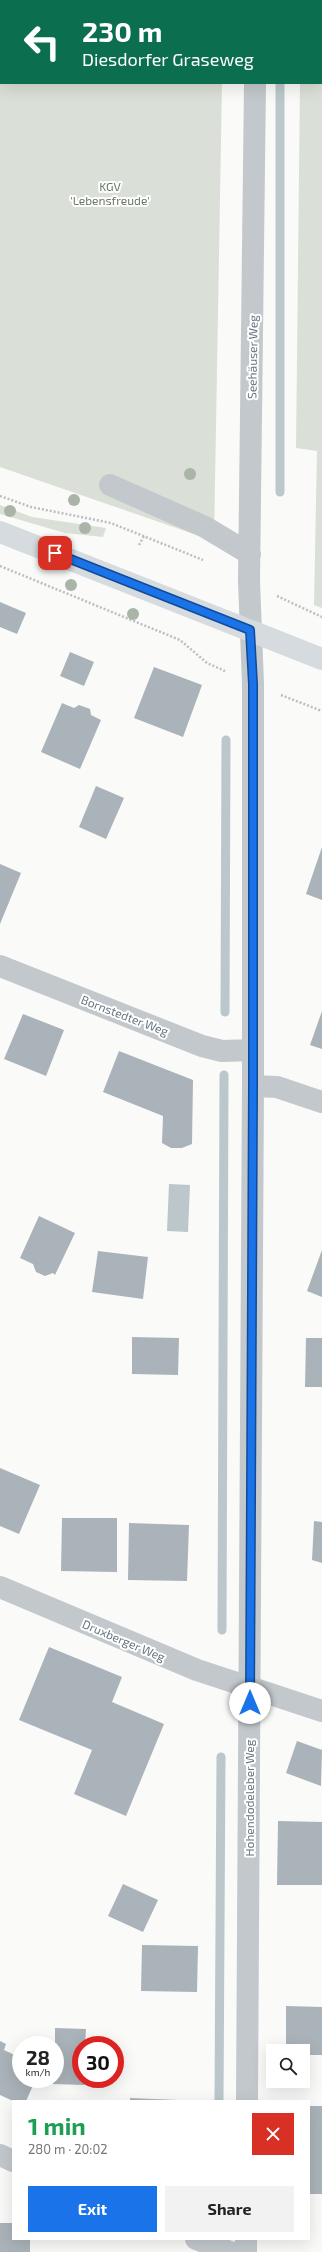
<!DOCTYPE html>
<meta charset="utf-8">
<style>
:root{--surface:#fff;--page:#f2f2f2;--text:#222;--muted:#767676;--accent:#1a73e8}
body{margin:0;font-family:"Exo 2",sans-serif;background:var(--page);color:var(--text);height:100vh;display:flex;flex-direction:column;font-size:15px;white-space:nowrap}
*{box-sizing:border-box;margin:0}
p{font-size:13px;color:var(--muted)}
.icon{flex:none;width:22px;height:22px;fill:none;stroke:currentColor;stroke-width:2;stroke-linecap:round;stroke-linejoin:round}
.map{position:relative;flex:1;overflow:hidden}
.panel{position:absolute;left:12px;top:2100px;width:298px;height:140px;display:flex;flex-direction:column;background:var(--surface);border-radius:0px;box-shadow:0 4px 16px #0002}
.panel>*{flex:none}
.guide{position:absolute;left:0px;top:0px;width:322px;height:84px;box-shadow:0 4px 16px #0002;background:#0b6e4f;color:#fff;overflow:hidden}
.tools{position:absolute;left:266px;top:2044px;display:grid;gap:8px}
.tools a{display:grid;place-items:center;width:44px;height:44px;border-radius:0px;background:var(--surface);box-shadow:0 4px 16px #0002;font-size:20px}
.speed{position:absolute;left:12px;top:2036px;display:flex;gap:8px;font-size:20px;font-weight:700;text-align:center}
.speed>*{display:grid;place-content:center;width:52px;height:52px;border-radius:50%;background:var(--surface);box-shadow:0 4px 16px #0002;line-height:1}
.speed small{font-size:10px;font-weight:400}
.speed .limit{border:6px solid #d22;background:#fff;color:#111}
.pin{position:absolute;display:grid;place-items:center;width:34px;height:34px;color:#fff;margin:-17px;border-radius:8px;box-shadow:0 2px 6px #0006}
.me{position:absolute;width:44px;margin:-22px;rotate:0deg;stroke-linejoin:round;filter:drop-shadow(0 0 3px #0008)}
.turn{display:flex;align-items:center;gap:14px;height:84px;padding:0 16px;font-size:18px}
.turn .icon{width:52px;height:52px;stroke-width:2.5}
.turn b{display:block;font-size:28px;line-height:34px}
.round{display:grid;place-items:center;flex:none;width:42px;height:42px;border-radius:0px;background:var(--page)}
.head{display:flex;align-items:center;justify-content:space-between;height:68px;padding:0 16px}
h1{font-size:24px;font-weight:700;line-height:30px;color:#1e9e55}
.cta{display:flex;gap:8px;margin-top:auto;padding:8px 16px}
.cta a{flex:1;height:46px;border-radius:0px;background:var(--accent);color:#fff;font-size:16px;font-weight:700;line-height:46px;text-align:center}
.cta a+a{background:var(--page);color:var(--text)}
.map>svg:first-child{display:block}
.green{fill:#dadfd7}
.water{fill:#bbc7cb}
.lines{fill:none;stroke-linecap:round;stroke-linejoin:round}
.stream{stroke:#bbc7cb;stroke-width:9}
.building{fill:#aab3b9}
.path{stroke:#bbbfc2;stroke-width:2.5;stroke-dasharray:2 2;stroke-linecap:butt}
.minor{stroke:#c3c8cc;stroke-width:22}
.major{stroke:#d6dbdf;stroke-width:22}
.tree{fill:#aab4a7}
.route-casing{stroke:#114b97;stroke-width:10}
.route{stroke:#1a73e8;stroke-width:7}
.labels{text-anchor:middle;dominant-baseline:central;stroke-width:4;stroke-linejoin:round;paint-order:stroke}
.park-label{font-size:12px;fill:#687a64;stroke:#fff}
.street-label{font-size:12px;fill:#657683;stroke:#fff}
</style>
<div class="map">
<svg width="322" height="2252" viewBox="0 0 322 2252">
<rect width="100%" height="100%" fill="#fafaf8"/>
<path class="green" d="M0,0H223L1,1V83H222L214,541L0,467Z
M301,0H322V608L314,605L317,451L296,448L300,83H321V1Z
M0,505L32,517L106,528L103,537L65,533L0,514Z"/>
<path class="water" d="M169,1184L190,1185L188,1232L167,1231Z"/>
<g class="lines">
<path class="stream" d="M281,1V0
M280,492V83
M225,1012L226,740
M222,1630L224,1075
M219,2101L221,1757"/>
</g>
<path class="building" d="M0,602L26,613L17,634L0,627Z
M70,652L94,662L84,686L60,676Z
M154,667L202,685L183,737L134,718Z
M62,703L74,708L79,705L90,709L91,715L101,720L80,769L41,752Z
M96,786L124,798L106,839L79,827Z
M322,847V900L306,894Z
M0,864L21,873L0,924Z
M322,1011V1049L310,1045Z
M23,1014L64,1030L46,1076L4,1059Z
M119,1051L193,1080L192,1144L182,1148H171L162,1143L163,1116L103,1092Z
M39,1216L75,1233L55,1275L53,1273L45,1276L36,1272L33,1264L20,1258Z
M322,1250V1297L307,1291Z
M98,1251L148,1257L143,1299L92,1292Z
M132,1337L179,1338L178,1375L132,1374Z
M306,1338H322V1387H305Z
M0,1468L40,1485L19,1534L0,1526Z
M62,1518H117V1572L61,1571Z
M314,1521L322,1522V1563L312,1560Z
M129,1523L189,1525L187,1581L128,1580Z
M49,1647L122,1677L112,1702L164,1724L126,1816L74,1794L92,1750L19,1720Z
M297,1741L322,1750L321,1786L286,1773Z
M278,1821L322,1822V1885H277Z
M123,1884L158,1900L143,1932L108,1916Z
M142,1945L198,1946L197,1992L141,1991Z
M286,2006L322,2007V2055H303V2051H286Z
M55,2028L86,2029L85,2045H81V2079H84V2085L53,2084V2079H55Z
M0,2041L6,2044L4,2050L21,2058V2079H36L26,2101H13L0,2095Z
M130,2098L178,2100V2101H130Z
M309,2106H322V2194H309Z
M0,2223H13V2239H30V2252H0Z"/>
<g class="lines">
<path class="path" d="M0,496L31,507L111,523L203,560
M139,545L144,536
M0,566L180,640L207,663L225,671
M277,596L322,617
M281,695L322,711"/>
<path class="minor" d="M255,1V0
M110,485L205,527L250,554
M0,966L202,1046L222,1051L253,1050
M253,1086L277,1087L322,1102
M0,1587L197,1670L322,1711
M247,2101L253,1086V684L249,581L255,83
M0,2155L13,2161
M196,2239L230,2252
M246,2252V2239"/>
<path class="major" d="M0,532L322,659"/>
</g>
<g class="tree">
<circle cx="190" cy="474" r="6"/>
<circle cx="74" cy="500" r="6"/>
<circle cx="10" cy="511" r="6"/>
<circle cx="85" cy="528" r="6"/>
<circle cx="71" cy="585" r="6"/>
<circle cx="133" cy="614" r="6"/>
</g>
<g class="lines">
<defs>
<path id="route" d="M55,553L250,630L253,684V1086L250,1703"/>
</defs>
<use href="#route" class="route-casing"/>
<use href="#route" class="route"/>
</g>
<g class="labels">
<g class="park-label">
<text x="110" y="186">KGV<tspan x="110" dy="14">'Lebensfreude'</tspan></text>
</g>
<g class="street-label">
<text transform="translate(252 357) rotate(-89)">Seehäuser Weg</text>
<text transform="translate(125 1015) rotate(21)">Bornstedter Weg</text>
<text transform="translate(124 1640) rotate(23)">Druxberger Weg</text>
<text transform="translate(249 1798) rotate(-90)">Hohendodeleber Weg</text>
</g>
</g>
</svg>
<div class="tools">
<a><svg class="icon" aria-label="search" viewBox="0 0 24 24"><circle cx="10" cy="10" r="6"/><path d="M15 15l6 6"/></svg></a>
</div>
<div class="speed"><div>28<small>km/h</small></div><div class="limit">30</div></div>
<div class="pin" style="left:55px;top:553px;background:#d93025"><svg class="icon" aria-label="arrive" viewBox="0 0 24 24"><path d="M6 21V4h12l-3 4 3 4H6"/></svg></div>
<svg class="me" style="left:250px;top:1703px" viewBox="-20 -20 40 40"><circle r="19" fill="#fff"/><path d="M0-13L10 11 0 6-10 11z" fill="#1a73e8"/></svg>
<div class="guide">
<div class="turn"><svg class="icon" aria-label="left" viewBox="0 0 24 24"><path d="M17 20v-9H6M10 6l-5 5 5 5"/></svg><div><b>230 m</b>Diesdorfer Graseweg</div></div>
</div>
<section class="panel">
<div class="head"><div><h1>1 min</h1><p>280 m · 20:02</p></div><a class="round" style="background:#d93025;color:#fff"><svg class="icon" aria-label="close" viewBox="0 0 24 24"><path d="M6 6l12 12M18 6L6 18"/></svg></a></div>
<div class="cta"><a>Exit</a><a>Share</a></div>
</section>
</div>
